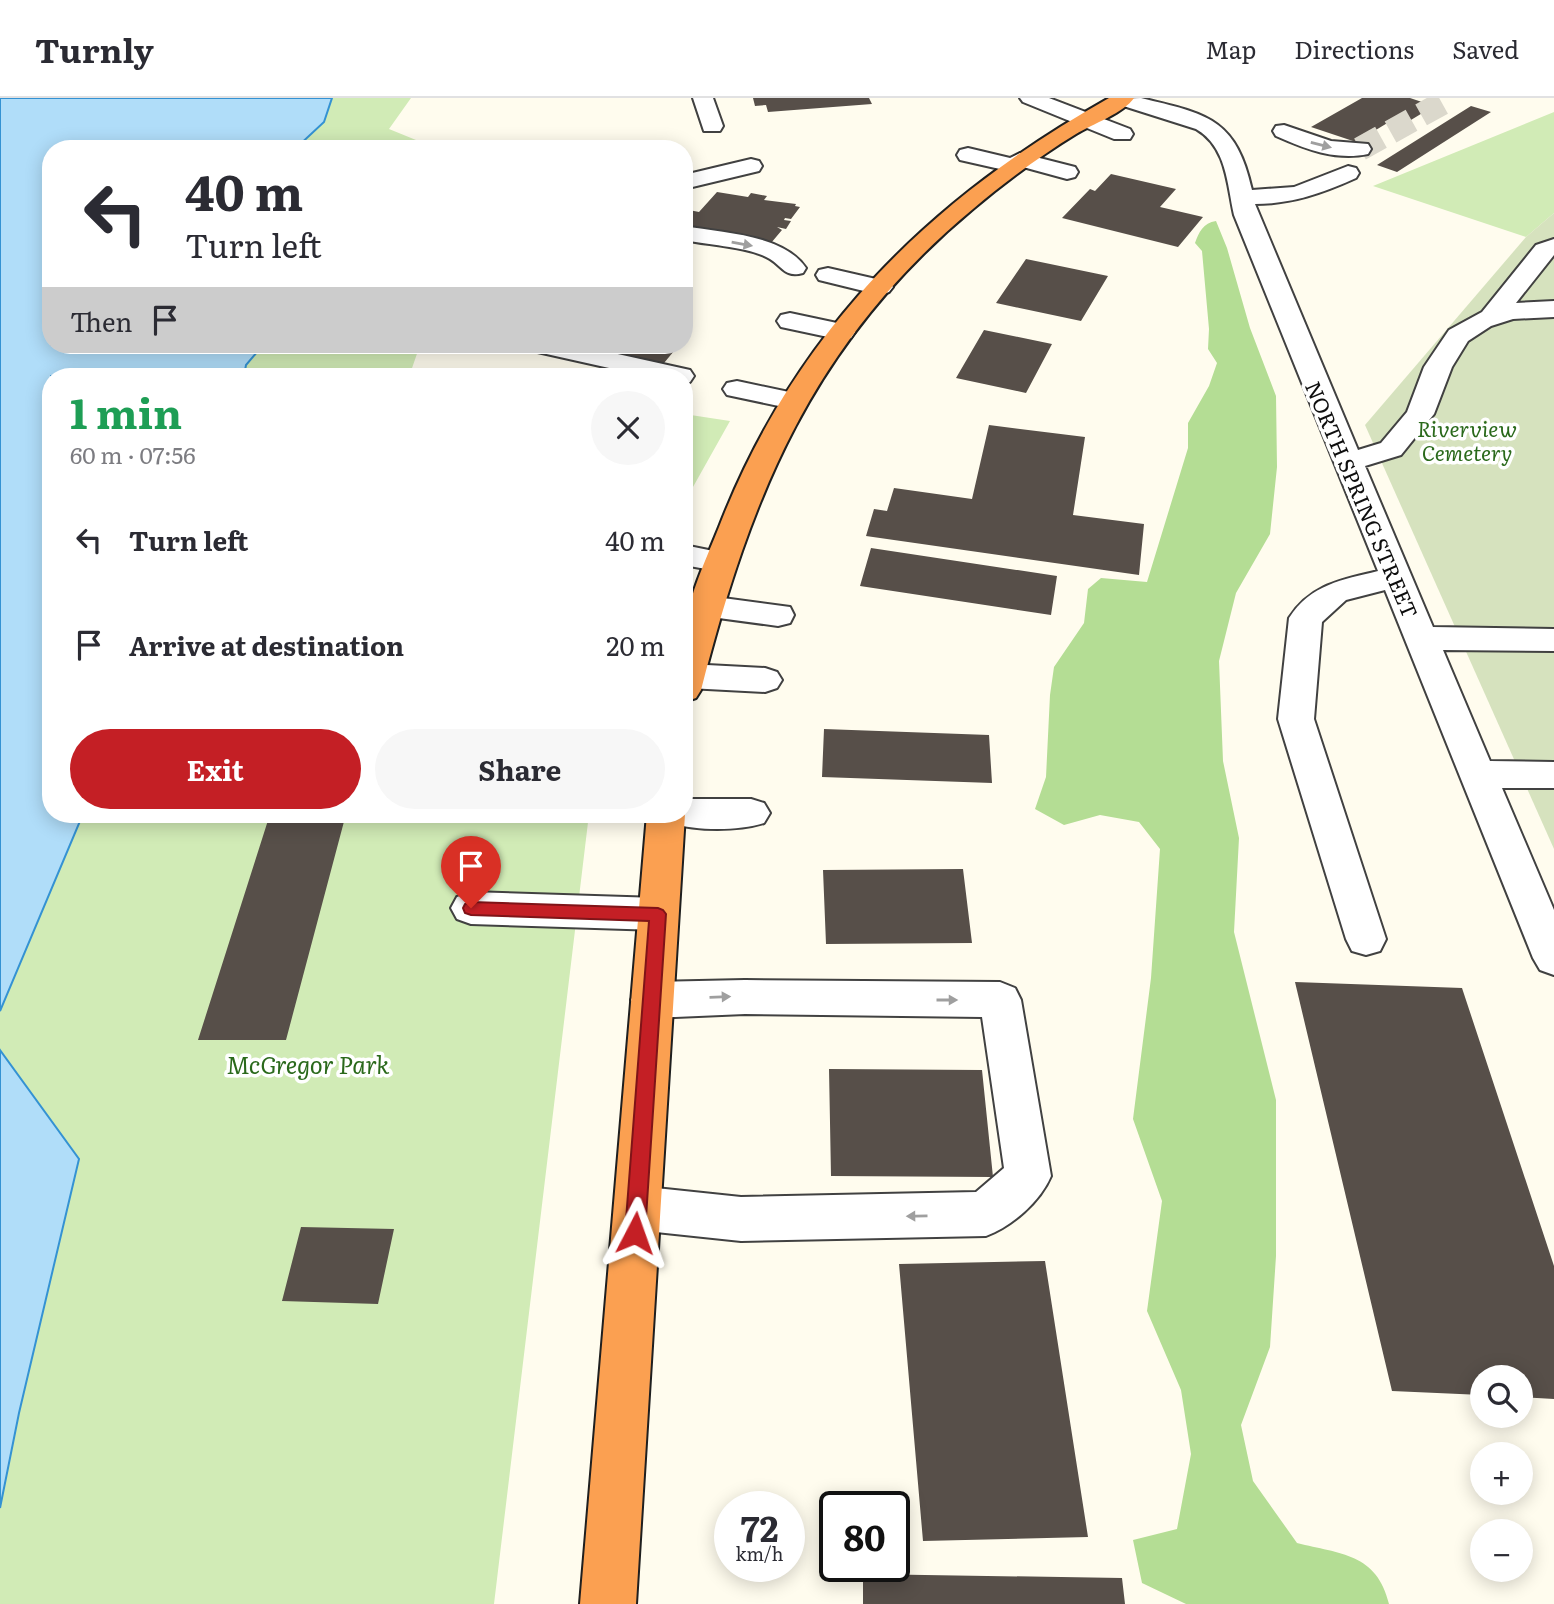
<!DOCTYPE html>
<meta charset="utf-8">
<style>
:root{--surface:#fff;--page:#f7f7f7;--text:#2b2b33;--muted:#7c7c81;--line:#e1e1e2;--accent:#c41f25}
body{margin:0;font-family:Literata,serif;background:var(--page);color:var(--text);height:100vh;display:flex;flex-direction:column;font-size:26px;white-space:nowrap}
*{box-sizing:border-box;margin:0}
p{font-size:23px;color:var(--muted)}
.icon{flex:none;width:38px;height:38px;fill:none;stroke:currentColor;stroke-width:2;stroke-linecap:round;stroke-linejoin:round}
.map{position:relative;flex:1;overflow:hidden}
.panel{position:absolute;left:42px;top:270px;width:651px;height:455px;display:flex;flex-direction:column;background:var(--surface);border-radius:28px;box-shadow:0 4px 18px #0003}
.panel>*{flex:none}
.banner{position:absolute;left:42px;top:42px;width:651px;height:214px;border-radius:28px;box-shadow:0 4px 18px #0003;background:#fff;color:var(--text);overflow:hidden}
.controls{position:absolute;left:1470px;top:1267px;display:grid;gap:14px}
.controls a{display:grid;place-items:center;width:63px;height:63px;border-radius:50%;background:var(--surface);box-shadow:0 4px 18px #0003;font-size:35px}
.speed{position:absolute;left:714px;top:1393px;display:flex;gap:14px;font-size:35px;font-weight:700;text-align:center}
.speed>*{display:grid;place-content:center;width:91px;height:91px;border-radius:50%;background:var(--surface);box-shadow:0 4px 18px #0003;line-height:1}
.speed small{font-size:18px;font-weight:400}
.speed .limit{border:4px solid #111;border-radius:10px;background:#fff;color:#111}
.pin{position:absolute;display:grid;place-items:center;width:60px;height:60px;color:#fff;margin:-72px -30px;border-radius:50% 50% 50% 0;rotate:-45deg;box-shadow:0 0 7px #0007}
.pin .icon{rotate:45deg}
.me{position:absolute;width:77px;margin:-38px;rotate:4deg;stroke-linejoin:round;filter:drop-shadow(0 0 5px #0008)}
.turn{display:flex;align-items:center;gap:24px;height:147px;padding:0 28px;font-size:32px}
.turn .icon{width:91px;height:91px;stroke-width:2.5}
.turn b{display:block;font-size:49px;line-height:60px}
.then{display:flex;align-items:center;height:66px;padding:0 28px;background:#0003;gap:14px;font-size:26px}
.round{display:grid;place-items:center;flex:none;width:74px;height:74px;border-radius:37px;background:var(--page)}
.summary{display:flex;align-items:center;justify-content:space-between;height:119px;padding:0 28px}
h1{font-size:42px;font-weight:700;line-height:52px;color:#1e9e55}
.cta{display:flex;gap:14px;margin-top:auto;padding:14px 28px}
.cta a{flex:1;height:80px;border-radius:42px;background:var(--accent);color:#fff;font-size:28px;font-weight:700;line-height:80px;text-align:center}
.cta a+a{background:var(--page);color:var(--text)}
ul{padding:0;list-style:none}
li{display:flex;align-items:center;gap:21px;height:105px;padding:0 28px}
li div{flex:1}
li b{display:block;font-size:26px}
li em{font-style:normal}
header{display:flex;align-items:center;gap:42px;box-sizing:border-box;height:98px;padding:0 35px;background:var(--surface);border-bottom:2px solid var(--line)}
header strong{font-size:33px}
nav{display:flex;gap:38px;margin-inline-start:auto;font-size:24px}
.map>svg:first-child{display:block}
.green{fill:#d1ebb6}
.forest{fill:#b4dd94}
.cemetery{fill:#d6e2be}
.water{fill:#b0ddf9;stroke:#3492d3;stroke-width:2}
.building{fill:#574f49}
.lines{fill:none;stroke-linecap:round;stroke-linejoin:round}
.minor-tunnel{stroke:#dbd8cc;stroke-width:24;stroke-dasharray:24 11;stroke-linecap:butt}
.minor-casing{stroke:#414141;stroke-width:4}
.highway-casing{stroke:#1f1f1f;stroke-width:4}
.minor{fill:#fff;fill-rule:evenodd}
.highway{fill:#fba051;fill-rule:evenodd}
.oneway{fill:#9f9f9f}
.route{fill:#c41f25;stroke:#7f1418;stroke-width:2}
.labels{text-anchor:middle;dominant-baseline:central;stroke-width:7;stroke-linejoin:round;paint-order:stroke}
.far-park-label{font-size:21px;font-style:italic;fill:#2a691b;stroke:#fff}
.far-street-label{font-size:21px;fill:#0e0e0e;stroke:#fff}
.park-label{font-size:24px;font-style:italic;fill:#2a691b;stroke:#fff}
</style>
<header>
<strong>Turnly</strong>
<nav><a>Map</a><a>Directions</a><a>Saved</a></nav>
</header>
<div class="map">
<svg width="1554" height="1506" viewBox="0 0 1554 1506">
<rect width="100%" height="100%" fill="#fffcee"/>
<path class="green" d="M332,0H411L389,31L416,42L474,51H295L324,24Z
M1554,14V115L1526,139L1373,88Z
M263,247H420L411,273L447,278H244L246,268Z
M684,316L730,323L684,405Z
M83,716H589L494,1506H0V1410L19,1315L79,1062L0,952V913Z"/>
<path class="forest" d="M1216,123L1227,150L1250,230L1276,298L1277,369L1270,436L1236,495L1219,563L1223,663L1239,740L1234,834L1276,1002V1158L1270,1249L1241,1327L1253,1383L1297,1445C1340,1456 1377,1455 1389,1506H1186L1142,1485L1133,1442L1177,1431L1191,1356L1181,1292L1147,1213L1162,1103L1133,1021L1151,880L1160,751L1139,724L1100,717L1064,727L1035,711L1046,679L1050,597L1054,569L1084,525L1088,491L1101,480L1147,484L1188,350V325L1209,288L1217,265L1208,251L1209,231L1202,153L1195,145C1199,134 1203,125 1216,123Z"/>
<path class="cemetery" d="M1554,115V751L1365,327L1526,139Z"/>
<path class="water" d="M0,0H332L324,24L295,51H51V247H263L246,267L244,278H51V716H83L0,913Z
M0,952L79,1061L19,1315L0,1410Z"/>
<path class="building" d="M753,0H869L872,6L768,14L766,7L755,8Z
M1362,0H1410L1434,8L1401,28L1389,24L1356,44L1311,29Z
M1471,8L1491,14L1397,74L1377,67Z
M1111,76L1176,91L1160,109L1203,119L1178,149L1062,120L1090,91L1095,93Z
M717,94L748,99L751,95L767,98L764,102L796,106L795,108L800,109L791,121L785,120L784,122L791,123L786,131L777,129L782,132L771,145L684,132V117L689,112L699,114Z
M1026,161L1108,178L1081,223L996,205Z
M984,232L1052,246L1026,295L956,280Z
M585,247H679L664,265L582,250Z
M989,327L1085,339L1073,417L1144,426L1139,477L866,438L874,411L887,413L894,390L972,401Z
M871,450L1057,478L1051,517L860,488Z
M824,631L989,637L992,685L822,679Z
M270,716H346L286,942H198Z
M963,771L972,845L826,846L823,772Z
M1295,884L1462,890L1554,1168V1301L1521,1299V1279H1482V1297L1392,1293Z
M829,971L982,972L993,1079L831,1078Z
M301,1129L394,1131L378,1206L282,1203Z
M1045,1163L1088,1439L923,1443L899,1166Z
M863,1476L1122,1480L1125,1506H863Z"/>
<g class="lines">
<path class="minor-tunnel" d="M1360,51L1446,3"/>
<defs>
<path id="minor" d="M693,0H713L723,28L720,33H704Z
M1020,0H1049L1130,31L1133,36L1130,41H1114L1023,4Z
M1141,0C1207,16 1236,20 1252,92L1294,89L1348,68L1356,70L1359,75L1356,80C1323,95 1292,106 1255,106L1358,352L1381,345L1407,314L1424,269L1449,232L1482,214L1536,147L1554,141V157L1516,205L1554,203V219L1513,221L1491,228L1468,243L1452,269L1434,316L1401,357L1365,368L1433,529L1554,531V553L1443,552L1490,663L1554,664V690H1502L1554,812V877L1540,872L1533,860L1385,492L1346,502L1322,524L1314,621L1386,841L1380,853L1366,857L1352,853L1346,841L1278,621L1289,520C1311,486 1342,482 1378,473L1234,117C1227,86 1227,49 1196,31L1114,5L1111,1Z
M1284,27L1331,43L1368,46L1371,51L1368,56C1336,63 1305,51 1276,38L1273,33L1276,28Z
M968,50L1010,60L1020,55L1075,69L1078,74L1075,79L1067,81L1023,69L1013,74L960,62L957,57L960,52Z
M751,61L759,63L762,68L759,73L684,91V77Z
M684,128C722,135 783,136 806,170L803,175C785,180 783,169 770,161C751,149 707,147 684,142Z
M828,170L889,184L893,189L889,194L880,197L819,182L816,177L819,172Z
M790,215L851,228L855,234L851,240L842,242L781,229L777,223L781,217Z
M529,247H577L690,272L694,278L690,284L684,285V278H645L533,253Z
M737,283L803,297L807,303L803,309L793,311L727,297L723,291L727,285Z
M684,447L733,457L738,464L733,471L722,474L684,467Z
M708,498L790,509L794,517L790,525L778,528L696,517L692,509L696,501Z
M688,566L765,570L777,574L782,582L777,590L765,594L688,590L684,589V567Z
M684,701H751L764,705L770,715L764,725C738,733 697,733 671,725L666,716H684Z
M471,794L658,800L672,805L678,816L672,827L658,832L471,826L457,821L451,810L457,799Z
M745,882L1000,884L1015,890L1021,902L1051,1078C1040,1104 1012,1128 986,1138L741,1143L637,1132L620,1125L614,1110L620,1095L637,1088L741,1099L976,1094L1004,1070L982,919L745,916L652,920L637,914L631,902L637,890L652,884Z"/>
<path id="highway" d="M1109,0H1134C1125,14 1091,27 1076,36C1040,58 1005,84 973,111C813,244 751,396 701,592L696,600L684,604C684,580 681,553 684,530C690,496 706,461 719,429C794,235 929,101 1109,0Z
M647,716H685L636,1506H580Z"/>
</defs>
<use href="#minor" class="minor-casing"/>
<use href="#highway" class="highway-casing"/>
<use href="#minor" class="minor"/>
<use href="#highway" class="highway"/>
</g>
<defs><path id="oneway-solid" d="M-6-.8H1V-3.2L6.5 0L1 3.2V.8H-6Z" transform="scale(1.75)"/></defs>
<g class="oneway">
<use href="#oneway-solid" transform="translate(1321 47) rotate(14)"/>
<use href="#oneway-solid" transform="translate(742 146) rotate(10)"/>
<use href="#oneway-solid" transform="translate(720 899) rotate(-2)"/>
<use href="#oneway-solid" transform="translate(947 902)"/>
<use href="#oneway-solid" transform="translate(917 1118) rotate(179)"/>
</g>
<path class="route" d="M471,804L658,810L663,812L666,816L645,1135L642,1141L635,1144L628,1141L625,1135L649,823L471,817L465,815L463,810L465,806Z"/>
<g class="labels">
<g class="far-park-label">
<text x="1467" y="329">Riverview<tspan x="1467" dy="24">Cemetery</tspan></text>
</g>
<g class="far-street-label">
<text transform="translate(1363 401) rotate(67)">NORTH SPRING STREET</text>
</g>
<g class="park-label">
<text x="308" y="965">McGregor Park</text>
</g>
</g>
</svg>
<div class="controls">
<a><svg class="icon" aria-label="search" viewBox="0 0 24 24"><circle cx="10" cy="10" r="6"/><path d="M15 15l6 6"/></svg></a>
<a>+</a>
<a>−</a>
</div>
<div class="speed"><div>72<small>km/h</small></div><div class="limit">80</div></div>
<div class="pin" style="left:471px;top:810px;background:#d93025"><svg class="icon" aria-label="arrive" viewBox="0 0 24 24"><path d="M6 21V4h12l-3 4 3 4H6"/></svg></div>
<svg class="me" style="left:635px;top:1135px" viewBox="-20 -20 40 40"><path d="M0-17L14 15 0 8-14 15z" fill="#c41f25" stroke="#fff" stroke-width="4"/></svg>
<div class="banner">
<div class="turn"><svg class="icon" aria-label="left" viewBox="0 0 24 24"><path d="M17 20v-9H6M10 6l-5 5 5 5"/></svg><div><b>40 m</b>Turn left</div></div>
<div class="then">Then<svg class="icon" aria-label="arrive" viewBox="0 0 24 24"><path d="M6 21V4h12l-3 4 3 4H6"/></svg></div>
</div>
<section class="panel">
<div class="summary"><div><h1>1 min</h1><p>60 m · 07:56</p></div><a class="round"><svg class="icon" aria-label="close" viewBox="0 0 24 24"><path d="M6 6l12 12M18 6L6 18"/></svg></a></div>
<ul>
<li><svg class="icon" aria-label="left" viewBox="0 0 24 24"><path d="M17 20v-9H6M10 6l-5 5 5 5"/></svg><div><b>Turn left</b></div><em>40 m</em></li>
<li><svg class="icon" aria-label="arrive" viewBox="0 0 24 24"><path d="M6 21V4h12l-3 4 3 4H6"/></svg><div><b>Arrive at destination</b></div><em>20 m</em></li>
</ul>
<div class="cta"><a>Exit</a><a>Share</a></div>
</section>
</div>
